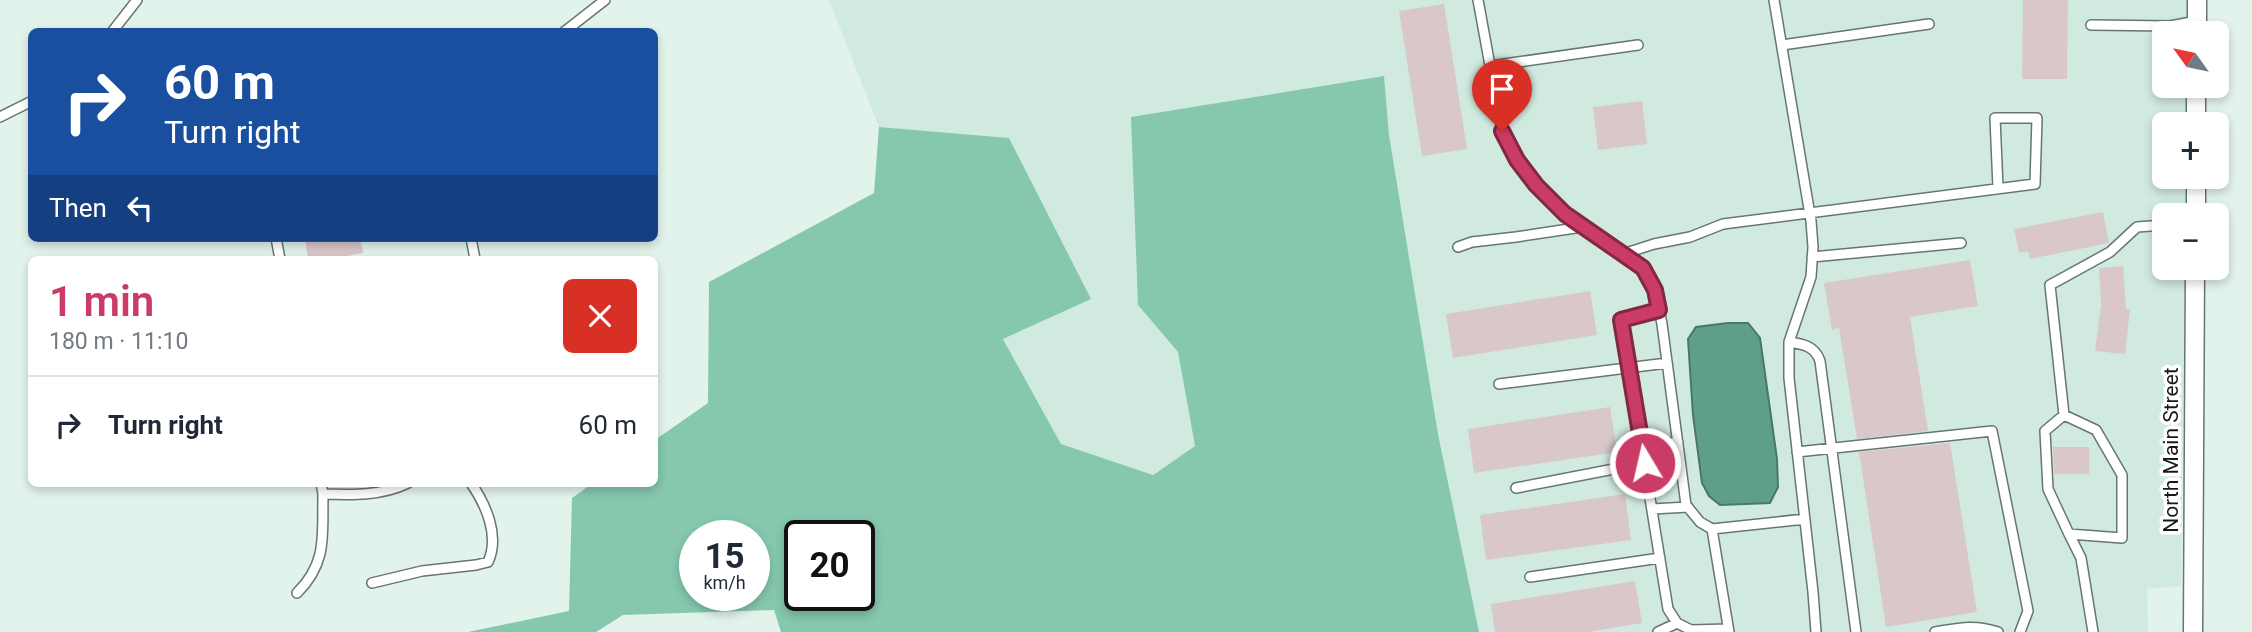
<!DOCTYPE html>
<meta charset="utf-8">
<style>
:root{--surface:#fff;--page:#f2f2f3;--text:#1f2937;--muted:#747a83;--line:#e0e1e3;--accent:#ca3c65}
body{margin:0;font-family:Roboto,sans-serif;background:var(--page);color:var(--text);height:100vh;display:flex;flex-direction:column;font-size:26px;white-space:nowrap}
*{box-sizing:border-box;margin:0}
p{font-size:23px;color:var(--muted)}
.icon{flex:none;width:38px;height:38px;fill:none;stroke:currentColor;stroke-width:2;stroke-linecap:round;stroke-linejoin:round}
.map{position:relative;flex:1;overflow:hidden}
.panel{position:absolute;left:28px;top:256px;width:630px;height:231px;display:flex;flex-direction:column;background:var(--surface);border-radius:10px;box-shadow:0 4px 10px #0003}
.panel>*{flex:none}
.top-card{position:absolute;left:28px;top:28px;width:630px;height:214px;border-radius:10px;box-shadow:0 4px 10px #0003;background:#1a4fa0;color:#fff;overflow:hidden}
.needle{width:46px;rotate:303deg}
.controls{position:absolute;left:2152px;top:21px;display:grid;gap:14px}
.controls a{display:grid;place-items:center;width:77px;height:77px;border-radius:10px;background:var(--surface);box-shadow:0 4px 10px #0003;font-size:35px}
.speed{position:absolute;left:679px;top:520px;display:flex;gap:14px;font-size:35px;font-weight:700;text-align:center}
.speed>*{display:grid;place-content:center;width:91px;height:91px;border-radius:50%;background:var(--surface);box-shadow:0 4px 10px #0003;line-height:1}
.speed small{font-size:18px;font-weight:400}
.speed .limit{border:4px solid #111;border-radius:10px;background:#fff;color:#111}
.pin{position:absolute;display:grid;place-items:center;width:60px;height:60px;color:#fff;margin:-72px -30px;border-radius:50% 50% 50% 0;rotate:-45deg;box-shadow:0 0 7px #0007}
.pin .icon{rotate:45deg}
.me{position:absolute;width:77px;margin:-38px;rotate:351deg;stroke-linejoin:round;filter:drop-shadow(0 0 5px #0008)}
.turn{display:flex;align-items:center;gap:24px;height:147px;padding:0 21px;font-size:32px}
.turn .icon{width:91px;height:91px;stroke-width:2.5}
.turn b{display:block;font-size:49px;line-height:60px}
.then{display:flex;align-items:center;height:66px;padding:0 21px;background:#0003;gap:14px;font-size:26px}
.round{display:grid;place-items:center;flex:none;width:74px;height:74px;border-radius:10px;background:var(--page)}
.overview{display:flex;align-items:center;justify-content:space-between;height:119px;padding:0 21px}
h1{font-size:42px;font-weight:600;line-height:52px;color:var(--accent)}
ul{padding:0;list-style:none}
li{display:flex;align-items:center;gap:21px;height:98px;padding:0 21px;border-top:2px solid var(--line)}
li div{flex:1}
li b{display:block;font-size:26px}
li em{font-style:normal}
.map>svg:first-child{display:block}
.built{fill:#d1eadf}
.forest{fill:#85c8ae;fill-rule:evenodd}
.water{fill:#5ea087;stroke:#487866;stroke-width:2}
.building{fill:#d9c7c9}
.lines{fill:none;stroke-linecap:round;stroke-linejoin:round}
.service-casing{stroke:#67766f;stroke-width:12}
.minor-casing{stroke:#67766f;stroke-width:21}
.service{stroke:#fff;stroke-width:9}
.minor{stroke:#fff;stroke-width:18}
.route-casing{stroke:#832742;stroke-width:18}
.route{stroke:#ca3c65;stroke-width:12}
.labels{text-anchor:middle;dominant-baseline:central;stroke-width:7;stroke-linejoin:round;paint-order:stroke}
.street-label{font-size:21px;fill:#141a18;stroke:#fff}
</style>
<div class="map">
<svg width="2252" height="632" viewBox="0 0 2252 632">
<rect width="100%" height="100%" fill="#e2f3eb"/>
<path class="built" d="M829,0H2188V33H2165V86H2187V124H2165V177H2186V215H2165V268H2185L2181,586L2147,589L2148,632H1479L1438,434L1389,135L1383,76L1138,305L1178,352L1195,446L1152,475L1061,444L1003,338L1009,138L879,127Z"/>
<path class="forest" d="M1384,76L1389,135L1438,434L1479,632H781L774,610L623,615L596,632H468L569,611L572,498L593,483H654L655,440L708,403L709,282L874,193L879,127L1009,138L1091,299L1003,339L1061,444L1153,475L1195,446L1178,352L1138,305L1131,117ZM695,536H754V595H695ZM800,536H859V595H800Z"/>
<path class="water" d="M1728,323H1748L1760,338L1777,459L1778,487L1770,503L1720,505L1709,496L1702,483L1693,415L1688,339L1696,327Z"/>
<path class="building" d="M2023,0H2068L2067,79H2022Z
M1444,4L1467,149L1422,156L1399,11Z
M1642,101L1647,144L1598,150L1593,107Z
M2103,212L2109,243L2030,259L2028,251L2019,253L2014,229Z
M305,238H360L363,253L332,259H308Z
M1970,260L1978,306L1910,317L1928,431L1857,439L1839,328L1832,330L1824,283Z
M2123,266L2126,309H2130L2125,354L2095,351L2101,305L2099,268Z
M1590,291L1597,335L1453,358L1446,314Z
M1610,407L1617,452L1474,473L1468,429Z
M1950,443L1977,612L1886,627L1859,452Z
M2053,447H2089V474H2054Z
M1625,494L1631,540L1486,560L1480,515Z
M1635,581L1642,623L1588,632H1495L1491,604Z"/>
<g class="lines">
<defs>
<path id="service" d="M1478,0L1502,131L1517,160L1536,185L1565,214L1643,268L1655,290L1662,324L1686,505L1700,522L1712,529L1729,632
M1774,0L1811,221L1813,247L1811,277L1789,342V378L1813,592L1816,632
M2091,25L2170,26L2197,21
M112,32L137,0
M564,32L605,0
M1782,45L1929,24
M1490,66L1638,45
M0,117L32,101
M276,238L280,259
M471,238L475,259
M1458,247L1472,242L1516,237L1582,227
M1623,254L1654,244L1690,237L1723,224L2035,184L2037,118H1995L1998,188
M1812,257L1961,243
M1659,310L1621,320L1668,609L1677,623L1691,630L1728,629
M1789,342C1803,344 1815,346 1820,361L1856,632
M1499,384L1667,363
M2064,415L2096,430L2122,475V538L2069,534L2048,489L2045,431Z
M2064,415L2050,285L2110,252L2137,227L2165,225
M1642,446L1678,442
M1797,452L1992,431L2028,611L2020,632
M1516,488L1645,463
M323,494C353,495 381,496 408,483
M1652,509L1688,507
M1712,529L1805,519
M2069,534L2081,558L2093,632
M1530,577L1660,558
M372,583L422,571L476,565L488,562C500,536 486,505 471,483
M297,593C328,562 322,535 323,494L321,483
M1658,632L1677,623
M1935,632C1959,628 1974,624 1998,632"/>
<path id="minor" d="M2197,33V0
M2196,124V86
M2196,215V177
M2193,632L2195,268"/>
</defs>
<use href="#service" class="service-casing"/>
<use href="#minor" class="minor-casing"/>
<use href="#service" class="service"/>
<use href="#minor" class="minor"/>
</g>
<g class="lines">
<defs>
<path id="route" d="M1502,131L1517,160L1536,185L1565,214L1643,268L1655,290L1659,310L1621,320L1645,463"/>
</defs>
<use href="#route" class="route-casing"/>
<use href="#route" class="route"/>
</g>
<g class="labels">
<g class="street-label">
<text transform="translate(2171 450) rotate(-90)">North Main Street</text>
</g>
</g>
</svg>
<div class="controls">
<a><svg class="needle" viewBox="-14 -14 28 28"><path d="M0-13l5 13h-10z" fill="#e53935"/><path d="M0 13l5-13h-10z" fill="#747a83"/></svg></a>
<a>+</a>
<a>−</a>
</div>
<div class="speed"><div>15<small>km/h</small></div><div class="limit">20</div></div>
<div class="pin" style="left:1502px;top:131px;background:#d93025"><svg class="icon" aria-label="arrive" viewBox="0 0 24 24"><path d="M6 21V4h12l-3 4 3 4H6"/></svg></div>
<svg class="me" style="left:1645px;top:463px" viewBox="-20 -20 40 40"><circle r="17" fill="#ca3c65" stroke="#fff" stroke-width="3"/><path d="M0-11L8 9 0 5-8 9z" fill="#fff"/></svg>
<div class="top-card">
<div class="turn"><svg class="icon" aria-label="right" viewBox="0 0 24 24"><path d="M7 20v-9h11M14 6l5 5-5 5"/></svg><div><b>60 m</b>Turn right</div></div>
<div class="then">Then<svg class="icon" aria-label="left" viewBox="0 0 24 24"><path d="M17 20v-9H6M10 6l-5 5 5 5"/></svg></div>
</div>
<section class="panel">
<div class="overview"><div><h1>1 min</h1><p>180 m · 11:10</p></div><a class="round" style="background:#d93025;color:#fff"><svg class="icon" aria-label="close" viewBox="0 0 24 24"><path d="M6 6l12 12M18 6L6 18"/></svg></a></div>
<ul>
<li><svg class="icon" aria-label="right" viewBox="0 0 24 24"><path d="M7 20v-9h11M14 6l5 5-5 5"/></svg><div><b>Turn right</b></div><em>60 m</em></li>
</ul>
</section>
</div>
